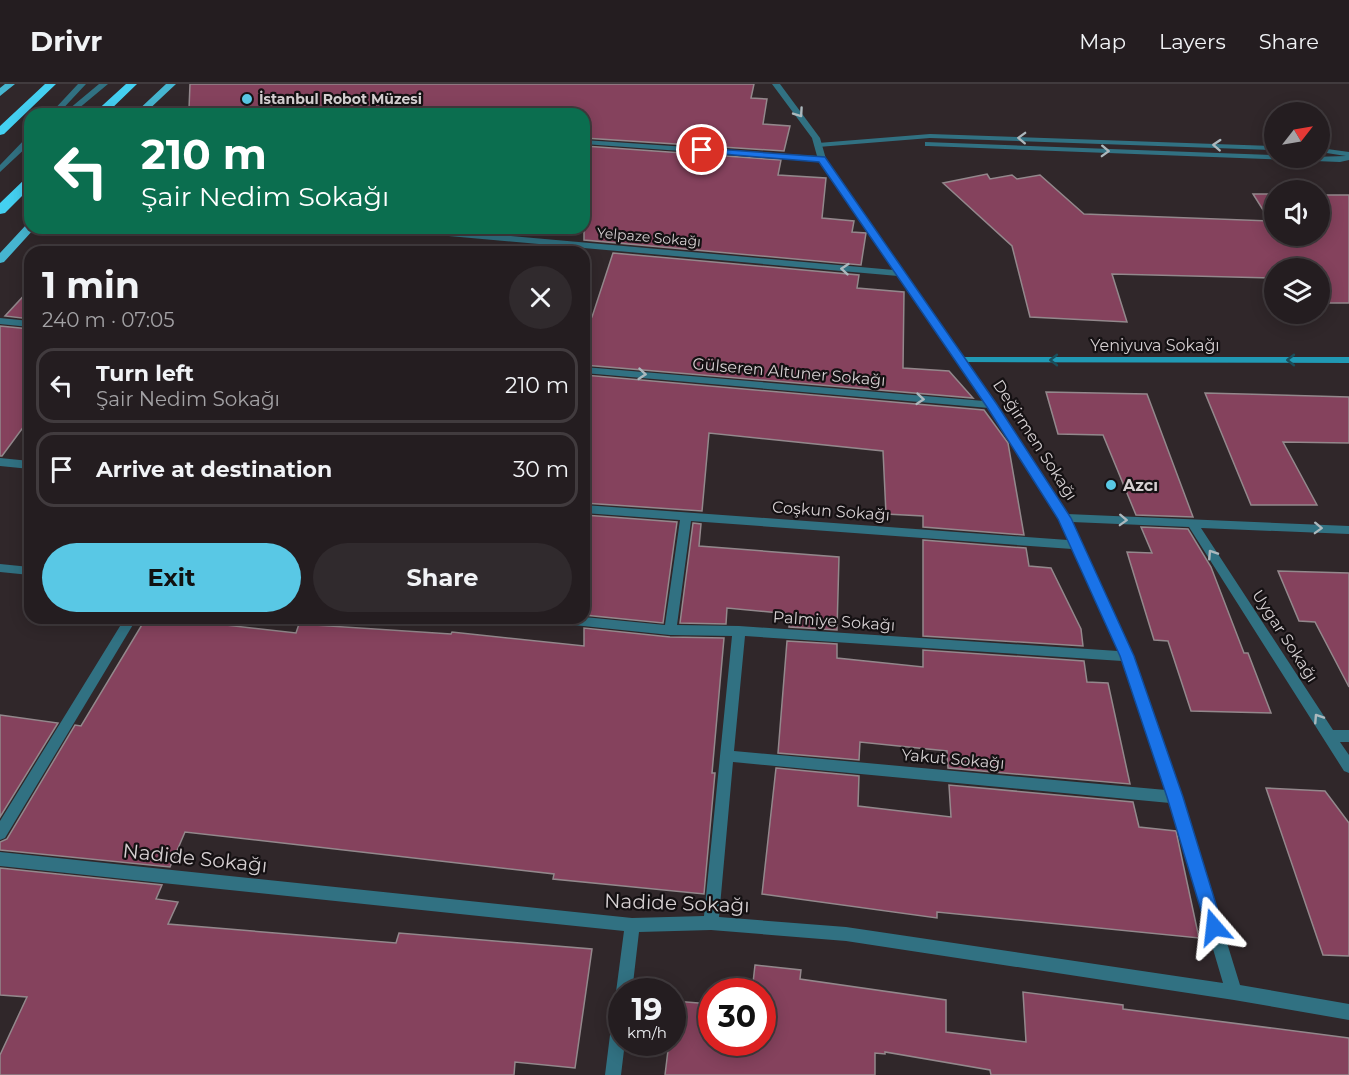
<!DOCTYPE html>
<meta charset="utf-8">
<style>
:root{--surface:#241d20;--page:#302a2d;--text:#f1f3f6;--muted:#a3a2a5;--line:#413b3e;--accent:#59c8e5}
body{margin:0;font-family:Montserrat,sans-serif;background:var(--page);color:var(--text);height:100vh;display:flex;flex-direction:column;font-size:22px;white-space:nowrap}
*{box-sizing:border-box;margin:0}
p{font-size:20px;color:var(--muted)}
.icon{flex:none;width:33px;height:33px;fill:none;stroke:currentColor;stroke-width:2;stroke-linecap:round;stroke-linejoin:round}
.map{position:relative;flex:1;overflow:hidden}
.panel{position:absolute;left:24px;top:162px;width:566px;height:378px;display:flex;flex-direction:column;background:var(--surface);border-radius:18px;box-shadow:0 3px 15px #0003,0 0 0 2px var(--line)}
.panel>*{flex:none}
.hud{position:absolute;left:24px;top:24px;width:566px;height:126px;border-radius:18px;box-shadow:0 3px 15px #0003,0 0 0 2px var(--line);background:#0b6e4f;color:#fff;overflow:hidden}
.needle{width:39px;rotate:59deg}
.buttons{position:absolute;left:1264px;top:18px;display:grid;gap:12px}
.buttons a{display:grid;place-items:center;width:66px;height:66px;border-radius:50%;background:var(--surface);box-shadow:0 3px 15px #0003,0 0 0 2px var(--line);font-size:30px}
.speed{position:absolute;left:608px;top:894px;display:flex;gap:12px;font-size:30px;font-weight:700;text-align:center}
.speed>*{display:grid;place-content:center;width:78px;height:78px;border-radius:50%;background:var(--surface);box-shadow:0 3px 15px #0003,0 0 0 2px var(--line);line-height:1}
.speed small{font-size:15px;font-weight:400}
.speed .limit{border:9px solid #d22;background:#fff;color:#111}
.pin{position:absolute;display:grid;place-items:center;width:51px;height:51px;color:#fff;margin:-26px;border:3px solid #fff;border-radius:50%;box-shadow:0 2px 6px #0007}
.me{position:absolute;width:66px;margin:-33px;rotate:343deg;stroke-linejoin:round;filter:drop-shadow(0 0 4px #0008)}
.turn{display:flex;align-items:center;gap:21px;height:126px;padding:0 18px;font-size:27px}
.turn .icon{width:78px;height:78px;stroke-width:2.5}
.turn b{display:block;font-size:42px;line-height:51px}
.round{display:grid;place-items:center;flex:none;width:63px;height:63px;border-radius:32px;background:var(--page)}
.head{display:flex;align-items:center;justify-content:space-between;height:102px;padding:0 18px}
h1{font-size:36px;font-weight:700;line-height:45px}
.action{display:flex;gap:12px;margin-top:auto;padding:12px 18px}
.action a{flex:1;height:69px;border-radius:36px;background:var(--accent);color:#111;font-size:24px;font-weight:700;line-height:69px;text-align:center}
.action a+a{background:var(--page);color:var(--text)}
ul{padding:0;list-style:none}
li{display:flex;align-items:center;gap:18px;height:75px;margin:0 12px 9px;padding:0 6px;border:3px solid var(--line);border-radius:18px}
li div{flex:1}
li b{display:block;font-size:22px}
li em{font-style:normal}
header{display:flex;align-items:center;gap:36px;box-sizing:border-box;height:84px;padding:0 30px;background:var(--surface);border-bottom:2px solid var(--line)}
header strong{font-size:28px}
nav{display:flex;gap:33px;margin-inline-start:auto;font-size:21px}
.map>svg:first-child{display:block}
.building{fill:#85425d;stroke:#93888c;stroke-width:1.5}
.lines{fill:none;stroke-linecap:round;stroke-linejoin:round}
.lane{fill:#317182;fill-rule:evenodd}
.street{fill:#317182;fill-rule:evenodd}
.secondary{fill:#2099b4;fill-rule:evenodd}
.primary{fill:#46b5d0;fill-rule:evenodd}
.highway{fill:#44d0f1;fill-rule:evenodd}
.oneway{stroke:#acb8bd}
.oneway2{stroke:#1a4e5b}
.route{fill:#1a73e8;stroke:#114b97;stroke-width:1.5}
.poi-dot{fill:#59c8e5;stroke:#151113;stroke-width:2}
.labels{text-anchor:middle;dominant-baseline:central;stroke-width:4.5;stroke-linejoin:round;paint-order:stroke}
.far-poi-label{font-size:14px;font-weight:bold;fill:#d5cfd1;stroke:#151113;text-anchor:start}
.far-street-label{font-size:14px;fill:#d5cfd1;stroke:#151113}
.street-label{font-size:16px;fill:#d5cfd1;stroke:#151113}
.poi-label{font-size:16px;font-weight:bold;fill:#d5cfd1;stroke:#151113;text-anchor:start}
.near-street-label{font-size:20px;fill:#d5cfd1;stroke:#151113}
</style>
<header>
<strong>Drivr</strong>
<nav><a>Map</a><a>Layers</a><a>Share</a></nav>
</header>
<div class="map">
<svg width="1349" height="991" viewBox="0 0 1349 991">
<rect width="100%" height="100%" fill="#30272a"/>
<path class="building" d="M190,0H754L751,14L767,15L763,40L790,42L784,67L584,54V30H267L189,25Z
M584,62L781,76L778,91L826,94L822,134L854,137L852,148L866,149L861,181L584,156Z
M987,90L990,95L1012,91L1017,95L1040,91L1084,130L1270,137L1253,110H1275V152H1320V111H1349V219H1320V184H1275V194L1112,190L1127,238L1030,233L1012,162L943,99Z
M613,169L859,191L857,204L904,208L903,284L949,287L973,314L584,281V232L592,233Z
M30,205V235L5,232Z
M0,242L30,245V334L2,372H0Z
M584,291L984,326L1008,359L1024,451L923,443V432L886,430L883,367L709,349L702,427L584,419Z
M1046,308L1147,310L1193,433L1136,431L1103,351L1058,350Z
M1205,309L1349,313V359L1283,358L1317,421H1251Z
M584,431L677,438L663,539L584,531Z
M693,439L701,440L699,462L839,473L837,546L789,543L790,530L727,524L726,540L680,539Z
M1141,443L1188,445L1211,483L1244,569H1248L1271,629L1191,627L1168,557L1154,556L1127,468L1152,469Z
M923,456L1026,464L1029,482L1051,484L1081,545L1083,562L923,552Z
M1278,487L1349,489V603L1315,538L1299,537Z
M146,534H165L296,549L299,540L451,550L452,548L584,562V544L670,553L724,554L712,689H715L704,810L553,795L554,790L185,748L170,783L0,766V758L7,755L75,641L81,642Z
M787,557L837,560V574L923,583V566L1084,577L1087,598L1108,599L1130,700L948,684L947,667L860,658L859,676L778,669Z
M0,631L58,639L0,733Z
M776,684L859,692L858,722L951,733L949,701L1133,718L1139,743L1176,747L1199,854L937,828V834L762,810Z
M1266,704L1325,707L1349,739V872L1323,871Z
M0,784L162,801L156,815L178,818L168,840L396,859L399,849L592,865L575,984L515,978L514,991H0V971L27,913L0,911Z
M755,881L801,886L800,895L946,916V948L1026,958L1023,908L1123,921V925L1349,954V991H991L990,986L885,968V970L875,969V991H665L669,958H672L674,917L711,920V958H762V908H752Z"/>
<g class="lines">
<path class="lane" d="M78,0H86L58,30H50Z
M99,0H108L72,30H63Z
M930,50L1275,62V66L930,54L818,63L814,61L818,59Z
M27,53H30V60L0,88V81Z
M925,58L1275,71V74L1346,72L1320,68V64L1349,68V76L1340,78L928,62H925Z"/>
<path class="street" d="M772,0H780L820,54L826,75L996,319L1067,430L1349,442V450L1201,444L1333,646H1349V658H1340L1349,671V689L1344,687L1189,443L1072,438L1133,572L1182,713L1240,901L1349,920V936L1234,916L846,857L711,846L639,848L632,908H621V914L616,908L624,847L0,782V768L632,834L704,832L732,552L670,551L535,537L533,534L584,533L665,541L680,436L584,429V421L1068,456L1059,435L989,324L584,289V283L984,317L898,192L393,147L389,144H422L894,186L820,77L584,60V56L817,72L812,54ZM691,437L1072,465L1118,567L739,542L677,541ZM745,552L1122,577L1166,706L734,667ZM733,678L1170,719L1223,899L846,843L719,833Z
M140,24L197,28L201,30L143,28H140Z
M0,234L30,237V243L0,240Z
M0,374L30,377V385L0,382Z
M0,480L30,483V491L0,488Z
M125,534H137L5,754L0,756V737Z
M621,919V958H625L621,991H605L613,927L615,921Z"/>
<path class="secondary" d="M961,273H1349V279L957,278V274Z"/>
<path class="primary" d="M5,0H15L0,12V4Z
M166,0H176L144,30H134Z
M30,140V144L34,145L4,178L0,179V169L26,141Z"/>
<path class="highway" d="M45,0H56L4,50L0,51V42Z
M126,0H137L106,30H93Z
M30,93V104L5,129L0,130V119L26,94Z"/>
</g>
<defs><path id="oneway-chevron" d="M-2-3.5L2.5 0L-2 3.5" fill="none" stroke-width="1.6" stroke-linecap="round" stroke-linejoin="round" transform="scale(1.5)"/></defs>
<g class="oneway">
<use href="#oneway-chevron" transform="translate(799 29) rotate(55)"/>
<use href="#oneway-chevron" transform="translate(1022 54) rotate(-178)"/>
<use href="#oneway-chevron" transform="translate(1217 61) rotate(-177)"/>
<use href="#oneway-chevron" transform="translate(1105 67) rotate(2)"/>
<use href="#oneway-chevron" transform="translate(845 185) rotate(-175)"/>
<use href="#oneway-chevron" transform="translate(642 290) rotate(5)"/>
<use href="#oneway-chevron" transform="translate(920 315) rotate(5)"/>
<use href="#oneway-chevron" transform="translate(1123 436) rotate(2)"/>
<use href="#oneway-chevron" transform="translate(1318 444) rotate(2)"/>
<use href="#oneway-chevron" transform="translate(1212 470) rotate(-123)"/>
<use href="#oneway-chevron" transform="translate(1318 634) rotate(-123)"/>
</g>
<g class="oneway2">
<use href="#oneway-chevron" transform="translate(1054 276) rotate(180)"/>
<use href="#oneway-chevron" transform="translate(1291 276) rotate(180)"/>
</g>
<path class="route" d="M702,64L825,73L996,319L1071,434L1134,572L1183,713L1223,843L1221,849L1214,851L1208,849L1206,843L1167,713L1120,572L1058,435L987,323L819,78L699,68V65Z"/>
<g class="poi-dot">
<circle cx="247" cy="15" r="6"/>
<circle cx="1111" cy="401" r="6"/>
</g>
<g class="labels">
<g class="far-poi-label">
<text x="259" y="15">İstanbul Robot Müzesi</text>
</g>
<g class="far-street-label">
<text transform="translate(649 153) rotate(5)">Yelpaze Sokağı</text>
</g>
<g class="street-label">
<text x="1155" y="261">Yeniyuva Sokağı</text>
<text transform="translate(789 288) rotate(5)">Gülseren Altuner Sokağı</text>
<text transform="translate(1035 356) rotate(57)">Değirmen Sokağı</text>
<text transform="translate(831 427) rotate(4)">Coşkun Sokağı</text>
<text transform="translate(834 537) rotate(4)">Palmiye Sokağı</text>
<text transform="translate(1285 552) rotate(57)">Uygar Sokağı</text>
<text transform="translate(953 675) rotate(5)">Yakut Sokağı</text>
</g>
<g class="poi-label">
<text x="1123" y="401">Azcı</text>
</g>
<g class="near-street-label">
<text transform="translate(195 774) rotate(6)">Nadide Sokağı</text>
<text transform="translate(677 819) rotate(2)">Nadide Sokağı</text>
</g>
</g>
</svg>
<div class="buttons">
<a><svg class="needle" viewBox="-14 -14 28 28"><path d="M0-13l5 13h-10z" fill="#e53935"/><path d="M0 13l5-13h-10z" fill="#a3a2a5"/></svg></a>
<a><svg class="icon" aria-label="sound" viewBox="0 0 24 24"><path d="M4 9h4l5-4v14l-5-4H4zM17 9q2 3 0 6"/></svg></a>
<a><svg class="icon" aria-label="layers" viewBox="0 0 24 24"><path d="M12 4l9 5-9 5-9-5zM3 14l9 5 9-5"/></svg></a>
</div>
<div class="speed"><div>19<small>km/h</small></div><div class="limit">30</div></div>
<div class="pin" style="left:702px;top:66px;background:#d93025"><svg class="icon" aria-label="arrive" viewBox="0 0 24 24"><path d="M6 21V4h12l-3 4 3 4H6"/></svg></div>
<svg class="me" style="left:1214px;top:843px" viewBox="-20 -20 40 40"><path d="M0-17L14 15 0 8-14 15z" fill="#1a73e8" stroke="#fff" stroke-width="4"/></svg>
<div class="hud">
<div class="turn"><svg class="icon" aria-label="left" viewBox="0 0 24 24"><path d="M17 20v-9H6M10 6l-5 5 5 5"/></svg><div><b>210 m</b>Şair Nedim Sokağı</div></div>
</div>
<section class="panel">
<div class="head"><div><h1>1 min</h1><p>240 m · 07:05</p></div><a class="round"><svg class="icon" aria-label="close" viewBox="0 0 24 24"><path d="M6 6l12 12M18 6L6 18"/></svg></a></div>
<ul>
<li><svg class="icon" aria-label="left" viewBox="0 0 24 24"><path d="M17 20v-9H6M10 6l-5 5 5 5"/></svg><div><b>Turn left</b><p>Şair Nedim Sokağı</p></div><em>210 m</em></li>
<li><svg class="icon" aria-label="arrive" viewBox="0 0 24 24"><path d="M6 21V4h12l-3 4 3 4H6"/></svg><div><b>Arrive at destination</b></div><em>30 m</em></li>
</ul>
<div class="action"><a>Exit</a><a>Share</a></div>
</section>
</div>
